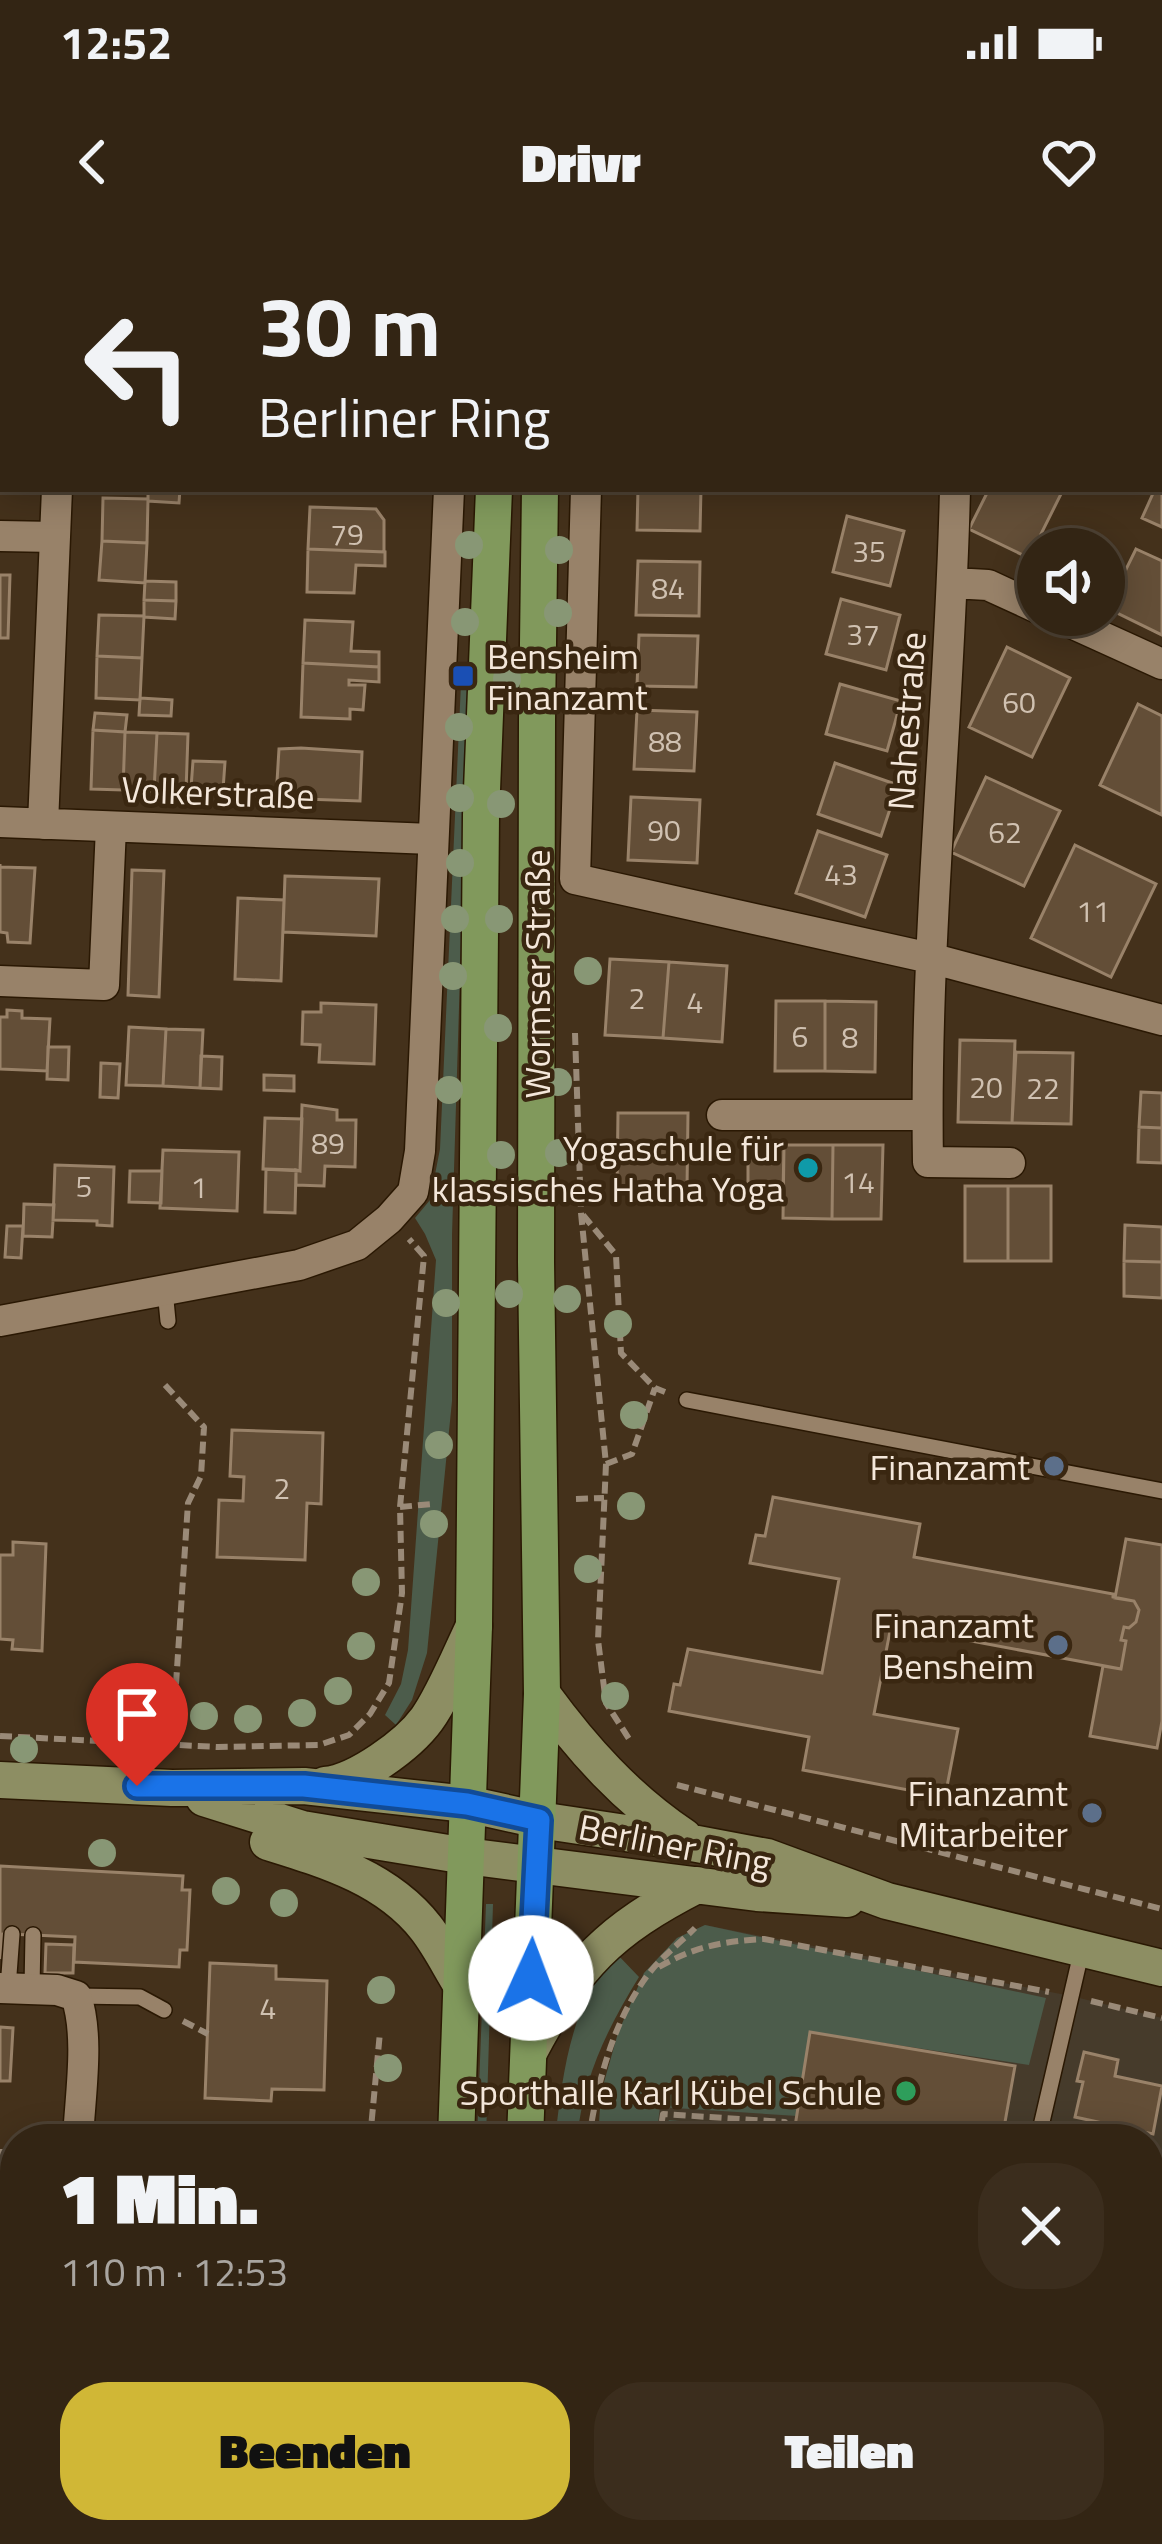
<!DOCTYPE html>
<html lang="de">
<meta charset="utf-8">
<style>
:root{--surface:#332514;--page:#3b2d1d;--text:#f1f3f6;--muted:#a9a5a0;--line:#4e4234;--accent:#d0b736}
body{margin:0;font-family:"Titillium Web",sans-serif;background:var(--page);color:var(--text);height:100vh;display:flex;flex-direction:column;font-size:45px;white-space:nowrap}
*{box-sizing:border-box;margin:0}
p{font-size:39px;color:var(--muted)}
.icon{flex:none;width:66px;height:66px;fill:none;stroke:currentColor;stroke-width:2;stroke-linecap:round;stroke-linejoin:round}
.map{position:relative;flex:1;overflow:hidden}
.panel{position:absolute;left:0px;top:1884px;width:1164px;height:420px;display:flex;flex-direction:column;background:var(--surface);border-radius:48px 48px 0 0;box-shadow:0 6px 30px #0003,0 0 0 3px var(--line)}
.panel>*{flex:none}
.guide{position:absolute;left:0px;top:0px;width:1164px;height:252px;box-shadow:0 6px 30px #0003,0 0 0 3px var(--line);background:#332514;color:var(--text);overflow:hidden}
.buttons{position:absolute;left:1017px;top:288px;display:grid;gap:24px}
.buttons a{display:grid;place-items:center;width:108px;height:108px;border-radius:50%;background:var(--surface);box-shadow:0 6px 30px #0003,0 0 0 3px var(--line);font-size:60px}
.pin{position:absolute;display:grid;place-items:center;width:102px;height:102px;color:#fff;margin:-123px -51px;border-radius:50% 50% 50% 0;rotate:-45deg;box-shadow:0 0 12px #0007}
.pin .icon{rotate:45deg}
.me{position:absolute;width:132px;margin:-66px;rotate:2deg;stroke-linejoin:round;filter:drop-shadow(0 0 9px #0008)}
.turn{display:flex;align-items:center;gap:42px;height:252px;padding:0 60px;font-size:54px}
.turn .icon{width:156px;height:156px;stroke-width:2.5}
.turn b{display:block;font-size:84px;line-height:102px}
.round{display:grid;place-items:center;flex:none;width:126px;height:126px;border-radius:48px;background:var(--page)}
.headline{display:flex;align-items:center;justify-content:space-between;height:204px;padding:0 60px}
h1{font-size:72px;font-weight:800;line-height:90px}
.button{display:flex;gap:24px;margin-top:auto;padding:24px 60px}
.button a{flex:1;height:138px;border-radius:48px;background:var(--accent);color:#111;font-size:48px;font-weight:800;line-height:138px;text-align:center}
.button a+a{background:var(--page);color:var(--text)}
.status{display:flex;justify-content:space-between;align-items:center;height:84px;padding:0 60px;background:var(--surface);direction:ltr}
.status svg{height:33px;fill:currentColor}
header{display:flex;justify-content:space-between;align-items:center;height:156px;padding:0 60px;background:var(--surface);font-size:54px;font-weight:800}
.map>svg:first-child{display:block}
.industrial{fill:#3f3a4b}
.education{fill:#463b2b}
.green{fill:#4c5c4b}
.building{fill:#634e37;stroke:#998269;stroke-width:3}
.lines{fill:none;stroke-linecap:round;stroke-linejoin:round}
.lane-casing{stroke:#2a1803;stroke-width:18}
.street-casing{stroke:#2a1803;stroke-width:33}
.secondary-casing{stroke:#2a1803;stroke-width:39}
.primary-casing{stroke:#2a1803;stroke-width:39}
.path{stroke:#9a8a78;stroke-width:6;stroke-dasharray:12 6;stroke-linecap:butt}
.lane{stroke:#988269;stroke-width:15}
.street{stroke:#988269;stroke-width:30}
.secondary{stroke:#8d8e63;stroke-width:36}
.primary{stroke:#81995c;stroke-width:36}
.tree{fill:#889775}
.route-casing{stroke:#114b97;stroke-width:30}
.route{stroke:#1a73e8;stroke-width:21}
.transit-dot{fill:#1a4fb4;stroke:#3a2711;stroke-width:4.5}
.culture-dot{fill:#0f9aa8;stroke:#3a2711;stroke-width:4.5}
.service-dot{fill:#5c6f8a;stroke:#3a2711;stroke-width:4.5}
.leisure-dot{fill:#2e9e5b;stroke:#3a2711;stroke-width:4.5}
.labels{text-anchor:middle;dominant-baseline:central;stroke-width:9;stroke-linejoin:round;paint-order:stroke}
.number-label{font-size:30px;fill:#d0c1b1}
.poi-label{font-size:36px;fill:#f4e7da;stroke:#3a2711;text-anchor:end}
.street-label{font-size:36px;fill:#f4e7da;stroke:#3a2711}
</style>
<div class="status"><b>12:52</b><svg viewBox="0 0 49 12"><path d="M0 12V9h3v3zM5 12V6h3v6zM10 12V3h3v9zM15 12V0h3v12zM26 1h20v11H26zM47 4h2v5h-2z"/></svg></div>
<header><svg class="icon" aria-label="back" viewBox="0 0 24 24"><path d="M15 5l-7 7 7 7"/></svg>Drivr<svg class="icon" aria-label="heart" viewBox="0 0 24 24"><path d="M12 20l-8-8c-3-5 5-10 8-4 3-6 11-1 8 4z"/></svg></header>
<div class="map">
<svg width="1162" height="2304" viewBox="0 0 1162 2304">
<rect width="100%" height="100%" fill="#44311b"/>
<path class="industrial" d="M0,2275H15V2289H124L178,2304H0Z"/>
<path class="education" d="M705,1685L1071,1756L1162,1778V2304H588V2289H1149V1899H598L601,1853L618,1793L644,1733L677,1698Z"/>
<path class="green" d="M461,443H469L452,995V1161L427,1413L412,1460L396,1485L385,1475L401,1444L408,1410L436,1020L425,994L415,978L430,960L440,909Z
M486,1664H493L486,1899H477Z
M705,1685L1046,1758L1029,1825L811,1792L797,1876L660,1867L656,1899H598L601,1853L618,1793L644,1733L677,1698Z
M616,1713L639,1737C607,1789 583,1838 577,1899H555C563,1833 570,1765 616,1713Z
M669,1880L775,1890L777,1899H717L662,1894Z
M1149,1978L1162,1985V2197L1149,2195Z"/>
<path class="building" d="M1162,235V287L1142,278L1155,249H1161Z
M148,249H180L179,263L148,261Z
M638,249H701L700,291L637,290Z
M989,249L1063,250L1029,318L969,289Z
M103,258L148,259L147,303L102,301Z
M310,267L376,269L384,280V312L308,309Z
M847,276L904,291L890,346L833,332Z
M102,301L147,303L145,343L99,340Z
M308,309L385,312V326L356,325L354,353L307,352Z
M1136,309L1162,321V395L1107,368Z
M638,321L700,322L699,376L636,375Z
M0,335H10L8,398H0Z
M145,341L176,342V361L144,360Z
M841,359L900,375L886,430L826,414Z
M144,360L176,361L175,379L144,377Z
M99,375L144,376L142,418L97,416Z
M305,380L353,382L351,411L379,412V427L303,423Z
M639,395L698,396L696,447L637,446Z
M1007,407L1070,438L1032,517L969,487Z
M97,416L142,418L140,460L96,458Z
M303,423L379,427V442L349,440V445H365L363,470L350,469V479L301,477Z
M840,444L901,461L887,511L826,494Z
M140,458L172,460L171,476L139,475Z
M1138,464L1162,476V575L1100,545Z
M637,470L697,472L694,531L634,529Z
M95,473L127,475L125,492L93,490Z
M93,490L125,492L123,550L91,549Z
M125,492L157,493L154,551L123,550Z
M157,493L188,494L186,552L154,551Z
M301,508L362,512L360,561L276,558L279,509Z
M193,521L225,522L223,550L191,548Z
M835,523L898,545L881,596L818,574Z
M986,537L1060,571L1024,646L951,612Z
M631,557L700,560L697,623L628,620Z
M818,591L887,615L865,677L796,653Z
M1075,605L1156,644L1111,737L1031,698Z
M0,624V627L35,628L30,703L8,702L7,693L0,692Z
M132,630L164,631L159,757L128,755Z
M285,636L379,639L376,696L283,692Z
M238,658L284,660L281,741L235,739Z
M610,719L669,722L663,798L605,795Z
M669,722L727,726L722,802L663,798Z
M776,761H825V831H775Z
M825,761L876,762L875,832L825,831Z
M321,763L376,765L374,824L319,822L320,805L302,804L303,772H321Z
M7,770L22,771V778L50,779L47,831L0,829V777H7Z
M129,787L166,789L163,846L126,845Z
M166,789L203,790L200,848L163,846Z
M960,800L1015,801L1012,883L958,882Z
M48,807H69L68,840L47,839Z
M1016,812L1073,813L1071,884L1012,883Z
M201,816L222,817L221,849L200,848Z
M101,823L120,824L118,858L100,857Z
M264,835L294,836V851L264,850Z
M1141,852L1162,853V888L1139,887Z
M302,865L337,870V880H356L355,927L325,926L324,946L296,945V930L300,931Z
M618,873H688L687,949L617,948Z
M265,878L302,879L300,931L263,929Z
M1139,887L1162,888V923L1138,922Z
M748,904L784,905L783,951L748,950Z
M784,905H833L832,979L783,978Z
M833,905H883L881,979H832Z
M163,910L239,912L237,971L160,968Z
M55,925L114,927L112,986L97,985V981L53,980Z
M266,929L296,930L295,973L265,972Z
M130,931H162L161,963L129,962Z
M965,946H1008V1021H965Z
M1008,946H1051V1021H1008Z
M24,964L54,965L52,997L23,996Z
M1125,985L1162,987V1022L1124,1021Z
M7,986H23L21,1018L5,1017Z
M1124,1021L1162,1022V1058L1124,1056Z
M232,1190L323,1193L321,1264L307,1263L305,1320L217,1317L219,1260L243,1261L244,1237L230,1236Z
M773,1257L920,1284L914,1317L1113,1354V1357L1134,1361L1139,1370L1136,1382L1129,1388L1124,1387L1121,1400L1126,1401L1121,1429L891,1386L874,1474L958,1489L945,1557L803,1530L809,1497L669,1471L674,1444L680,1445L688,1409L822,1433L839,1339L750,1323L756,1295L765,1296Z
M1126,1299L1162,1305V1481L1157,1508L1090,1496L1103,1426L1121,1429L1126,1401L1121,1400L1124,1387L1129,1388L1136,1382L1139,1370L1134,1361L1115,1358Z
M13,1302L46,1304L42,1411L12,1409L13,1400L0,1399V1315H13Z
M0,1626L183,1636L182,1650H190L187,1710H180L179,1727L74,1722L75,1697L33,1695L3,1694L0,1719Z
M46,1704L74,1705L73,1733H45Z
M210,1723L276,1726V1739L327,1741L324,1850L272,1849L271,1861L205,1858Z
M0,1787L13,1788L10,1841H0Z
M810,1792L1015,1826L1002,1899H793Z
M1084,1812L1118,1820L1115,1836L1162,1846L1153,1894L1075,1877L1083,1842L1077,1841Z
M0,1926H15V2026L0,2024Z
M0,2024L15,2026V2123L0,2122Z
M0,2183H15V2243L0,2242Z
M0,2289L34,2290L33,2304H0Z
M624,2289H707L697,2304H621Z"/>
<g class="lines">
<defs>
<path id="lane" d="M165,1050L168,1081
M687,1160L1162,1251
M8,1748L12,1694
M32,1748L33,1695
M76,1756L140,1757L164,1770
M1038,1899L1082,1709
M1149,1983L1162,1984
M1149,2234L1162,2236"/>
<path id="street" d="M64,3V0
M461,3V0
M593,3V0
M960,3V0
M0,25H3
M586,249L575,639L930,718L1162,780
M955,249C950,473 924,697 928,922L1010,923
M0,296L55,297
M953,343L988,345L1038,368
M1054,375L1162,424
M0,582L432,599
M43,584L57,249
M0,741L104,745L111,587
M722,875H927
M0,1081L299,1025L357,1005L389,979L413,952L420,911L449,249
M0,1748L57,1750L76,1756C90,1797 80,1855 78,1899
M0,2268L15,2269"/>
<path id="secondary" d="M542,1454C583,1510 626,1558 684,1597
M0,1540L172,1548L304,1546L467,1564L539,1580L692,1603L767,1617L887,1661L1162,1728
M325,1545C357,1542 408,1505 427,1479C443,1457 461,1413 474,1386
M204,1558L302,1589L466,1616L757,1653L847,1659
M268,1602C326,1620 387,1638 426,1688C440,1706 450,1727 462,1746
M529,1812C575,1725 609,1690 697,1645"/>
<path id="primary" d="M504,3V0
M545,3V0
M456,1899L474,1386L481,575L494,249
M525,1899L542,1454L536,1022L537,480L540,249
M440,2304L441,2289
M509,2304L510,2289"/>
</defs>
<use href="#lane" class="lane-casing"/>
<use href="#street" class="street-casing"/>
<use href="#secondary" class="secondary-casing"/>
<use href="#primary" class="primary-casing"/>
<path class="path" d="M575,793L581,973L606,1224L598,1400L606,1463L631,1502
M583,975L616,1015L621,1113L655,1148L665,1152
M165,1145L204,1187L201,1236L188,1263L172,1504
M606,1224L632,1214L655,1148
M576,1259L604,1258
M400,1267L432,1264
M0,1496L218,1507L319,1505L349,1495L370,1474L389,1443L402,1353L400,1267L424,1016L409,999
M677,1545L1162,1669
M659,1727C694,1707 723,1701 764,1699L1049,1752
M1091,1761L1162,1778
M183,1781L208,1794
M370,1899L380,1792
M589,1899C597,1843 613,1782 647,1736C660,1718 679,1704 695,1688
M659,1899L663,1874L785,1882L787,1899
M0,1912H15
M0,2156L15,2157
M564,2304L565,2289"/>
<use href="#lane" class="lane"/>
<use href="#street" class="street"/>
<use href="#secondary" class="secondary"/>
<use href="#primary" class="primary"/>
</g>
<g class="tree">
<circle cx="469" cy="305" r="14"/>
<circle cx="559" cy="310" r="14"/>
<circle cx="558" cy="373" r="14"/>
<circle cx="465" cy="382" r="14"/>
<circle cx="507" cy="439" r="14"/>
<circle cx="459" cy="487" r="14"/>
<circle cx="460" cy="558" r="14"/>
<circle cx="501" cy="564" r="14"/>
<circle cx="460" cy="623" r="14"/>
<circle cx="455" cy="679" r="14"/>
<circle cx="499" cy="679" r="14"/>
<circle cx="588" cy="731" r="14"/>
<circle cx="453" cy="736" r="14"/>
<circle cx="498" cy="788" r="14"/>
<circle cx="558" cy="842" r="14"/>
<circle cx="449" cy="850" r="14"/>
<circle cx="559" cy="913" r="14"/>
<circle cx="501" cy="915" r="14"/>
<circle cx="509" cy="1054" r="14"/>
<circle cx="567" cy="1059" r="14"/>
<circle cx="446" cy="1063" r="14"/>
<circle cx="618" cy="1084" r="14"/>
<circle cx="634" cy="1175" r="14"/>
<circle cx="439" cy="1205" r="14"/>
<circle cx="631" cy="1266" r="14"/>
<circle cx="434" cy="1284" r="14"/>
<circle cx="588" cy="1329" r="14"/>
<circle cx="366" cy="1342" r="14"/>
<circle cx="361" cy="1406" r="14"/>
<circle cx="338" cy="1451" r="14"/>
<circle cx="615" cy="1456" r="14"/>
<circle cx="141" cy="1465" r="14"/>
<circle cx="101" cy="1468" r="14"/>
<circle cx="302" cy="1473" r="14"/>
<circle cx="204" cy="1476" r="14"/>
<circle cx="248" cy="1479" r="14"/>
<circle cx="24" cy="1509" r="14"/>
<circle cx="102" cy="1613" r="14"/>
<circle cx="226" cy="1651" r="14"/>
<circle cx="284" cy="1663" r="14"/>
<circle cx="381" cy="1750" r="14"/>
<circle cx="388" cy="1828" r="14"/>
</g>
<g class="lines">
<defs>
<path id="route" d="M137,1546H304L467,1564L539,1580L531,1738"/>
</defs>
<use href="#route" class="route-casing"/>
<use href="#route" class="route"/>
</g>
<rect class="transit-dot" x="451" y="424" width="24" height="24" rx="6"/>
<circle class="culture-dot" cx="808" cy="928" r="12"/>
<g class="service-dot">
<circle cx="1054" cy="1226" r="12"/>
<circle cx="1058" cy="1405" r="12"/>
<circle cx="1092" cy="1573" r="12"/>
</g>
<circle class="leisure-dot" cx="906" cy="1851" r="12"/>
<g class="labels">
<g class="number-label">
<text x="347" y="294">79</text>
<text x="869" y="311">35</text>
<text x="668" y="348">84</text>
<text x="863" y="394">37</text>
<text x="1019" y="462">60</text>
<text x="665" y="501">88</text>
<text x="664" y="590">90</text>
<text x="1005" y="592">62</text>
<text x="841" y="634">43</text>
<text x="1093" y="671">11</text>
<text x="637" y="758">2</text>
<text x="695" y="762">4</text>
<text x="800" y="796">6</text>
<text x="850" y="797">8</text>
<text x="986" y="847">20</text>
<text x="1043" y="848">22</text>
<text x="328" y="903">89</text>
<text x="858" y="942">14</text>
<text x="84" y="946">5</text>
<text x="199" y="947">1</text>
<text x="282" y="1248">2</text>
<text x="268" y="1768">4</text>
</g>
<g class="poi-label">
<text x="487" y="415" text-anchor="start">Bensheim<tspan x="487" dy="41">Finanzamt</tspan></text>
<text x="784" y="907">Yogaschule für<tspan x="784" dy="41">klassisches Hatha Yoga</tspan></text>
<text x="1030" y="1226">Finanzamt</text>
<text x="1034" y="1384">Finanzamt<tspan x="1034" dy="41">Bensheim</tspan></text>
<text x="1068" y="1552">Finanzamt<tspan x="1068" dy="41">Mitarbeiter</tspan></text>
<text x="882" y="1851">Sporthalle Karl Kübel Schule</text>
</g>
<g class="street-label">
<text transform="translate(906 481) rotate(-86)">Nahestraße</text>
<text transform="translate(218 552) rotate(2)">Volkerstraße</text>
<text transform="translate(536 734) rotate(-90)">Wormser Straße</text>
<text transform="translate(675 1604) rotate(11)">Berliner Ring</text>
</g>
</g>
</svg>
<div class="buttons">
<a><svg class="icon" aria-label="sound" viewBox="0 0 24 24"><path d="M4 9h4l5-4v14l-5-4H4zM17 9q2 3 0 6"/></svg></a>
</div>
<div class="pin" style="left:137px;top:1546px;background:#d93025"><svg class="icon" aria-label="arrive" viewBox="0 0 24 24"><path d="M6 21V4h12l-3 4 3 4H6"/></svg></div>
<svg class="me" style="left:531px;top:1738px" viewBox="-20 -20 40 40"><circle r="19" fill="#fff"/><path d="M0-13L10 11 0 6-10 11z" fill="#1a73e8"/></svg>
<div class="guide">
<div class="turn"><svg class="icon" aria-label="left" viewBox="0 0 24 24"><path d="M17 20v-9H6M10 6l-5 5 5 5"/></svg><div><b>30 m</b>Berliner Ring</div></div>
</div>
<section class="panel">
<div class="headline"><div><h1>1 Min.</h1><p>110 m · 12:53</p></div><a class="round"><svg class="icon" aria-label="close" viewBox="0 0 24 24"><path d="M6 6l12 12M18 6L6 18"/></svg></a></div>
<div class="button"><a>Beenden</a><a>Teilen</a></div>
</section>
</div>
